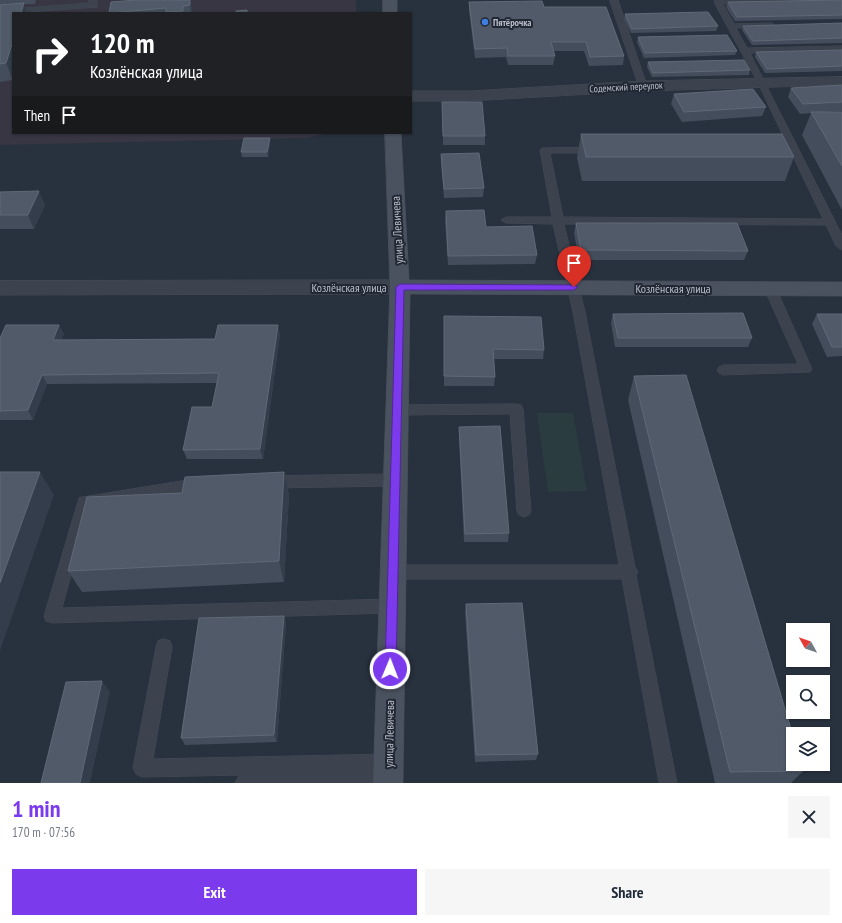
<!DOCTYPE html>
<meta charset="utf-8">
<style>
:root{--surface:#fff;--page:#f6f6f7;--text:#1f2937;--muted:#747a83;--accent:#7c3aed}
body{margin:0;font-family:"PT Sans Narrow",sans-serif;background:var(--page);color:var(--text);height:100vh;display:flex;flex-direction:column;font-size:15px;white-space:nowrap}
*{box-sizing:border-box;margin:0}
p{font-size:13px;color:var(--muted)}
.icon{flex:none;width:22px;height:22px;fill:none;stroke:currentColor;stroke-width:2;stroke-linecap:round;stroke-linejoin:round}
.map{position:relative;height:783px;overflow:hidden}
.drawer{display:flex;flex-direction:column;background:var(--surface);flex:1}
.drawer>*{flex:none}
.top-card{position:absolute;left:12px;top:12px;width:400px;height:122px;border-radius:0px;box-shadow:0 1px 3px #0004;background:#202124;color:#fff;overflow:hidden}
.needle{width:26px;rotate:310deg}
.buttons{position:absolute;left:786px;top:623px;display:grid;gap:8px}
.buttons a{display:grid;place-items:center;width:44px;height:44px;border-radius:0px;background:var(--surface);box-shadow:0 1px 3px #0004;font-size:20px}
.pin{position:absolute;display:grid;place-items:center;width:34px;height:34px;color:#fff;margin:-41px -17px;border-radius:50% 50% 50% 0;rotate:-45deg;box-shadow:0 0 4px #0007}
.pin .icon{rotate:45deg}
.me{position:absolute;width:44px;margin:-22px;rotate:1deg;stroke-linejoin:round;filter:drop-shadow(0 0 3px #0008)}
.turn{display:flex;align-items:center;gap:14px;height:84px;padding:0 12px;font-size:18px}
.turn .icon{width:52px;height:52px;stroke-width:2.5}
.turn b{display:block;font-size:28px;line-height:34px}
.then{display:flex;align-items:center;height:38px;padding:0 12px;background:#0003;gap:8px;font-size:15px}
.round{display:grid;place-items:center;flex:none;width:42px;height:42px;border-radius:0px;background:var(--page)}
.overview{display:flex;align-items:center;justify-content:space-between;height:68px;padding:0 12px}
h1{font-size:24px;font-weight:600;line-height:30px;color:var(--accent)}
.cta{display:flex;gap:8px;margin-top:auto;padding:8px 12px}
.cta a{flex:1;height:46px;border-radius:0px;background:var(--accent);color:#fff;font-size:16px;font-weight:600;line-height:46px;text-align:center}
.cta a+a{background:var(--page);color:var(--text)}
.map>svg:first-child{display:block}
.medical{fill:#383643}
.green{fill:#2a3c3f}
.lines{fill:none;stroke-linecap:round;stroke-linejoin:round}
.lane-casing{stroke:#454c57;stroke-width:1}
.street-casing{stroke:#454c57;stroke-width:1}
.secondary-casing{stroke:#454c57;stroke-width:1}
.lane{fill:#3c434e;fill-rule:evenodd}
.street{fill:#3c434e;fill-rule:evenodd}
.secondary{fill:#4a5260;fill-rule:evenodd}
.wall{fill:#444d5c}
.shaded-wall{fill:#333d4b}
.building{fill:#505a68;stroke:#606977}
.route{fill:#7c3aed;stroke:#51269a}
.shop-dot{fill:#3f7fe0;stroke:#212833;stroke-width:1.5}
.labels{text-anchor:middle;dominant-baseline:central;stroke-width:4;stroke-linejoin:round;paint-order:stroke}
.far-poi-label{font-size:10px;font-weight:bold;fill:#b8bec9;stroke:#212833;text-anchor:start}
.far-street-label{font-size:10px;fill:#b8bec9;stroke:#212833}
.street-label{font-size:12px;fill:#b8bec9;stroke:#212833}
</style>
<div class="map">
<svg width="842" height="783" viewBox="0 0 842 783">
<rect width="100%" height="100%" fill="#28313e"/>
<path class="medical" d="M0,0H356V13H13V133H327L307,138L0,145Z"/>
<path class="green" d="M537,413H573L587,491L548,492Z"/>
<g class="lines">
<defs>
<path id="lane" d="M89,0H97V7L0,14V10L90,3Z
M610,0H618L647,86L646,88L643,89L639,86Z
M717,0H842V3L723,4L734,24L771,23L775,25L771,27L736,28L747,48L842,46V52L750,53L842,235V250L836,246L826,225L564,224L585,312L635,567L638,572L636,575L677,783H659L622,579H393L388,577L385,572L388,567L393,565H619L573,312L553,224L506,223L501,220L506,217H552L540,150L542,148L597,147L602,150L597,153H550L563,217L823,219L791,152H772L767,149L772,146H788L758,83L714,2Z
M770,284L776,288L812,369L810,372L723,375L719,373L717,370L719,367L723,365L798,364L764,288Z
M516,404L521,405L523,409L531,511L529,515L524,517L519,515L517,511L510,414L396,415L391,414L389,410L391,406L396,405Z
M395,474L400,476L402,480L400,484L395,486L269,488L264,486L262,482L264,478L269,476Z
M201,478L206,480L208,484L206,488L201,490L90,507L62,608L392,599L398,601L400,606L398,611L392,613L52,623L46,621L44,616L79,498Z
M164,639L170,641L172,647L153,759L388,754L394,757L397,763L393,770L397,777L395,783H235L238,777L241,775L142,777L136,774L133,768L156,647L158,641Z"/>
<path id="street" d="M842,77V85L643,91L469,101H411V91H469L643,81Z
M400,280L407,282L410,287L407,292L400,294L0,295V281Z"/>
<path id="secondary" d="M383,0H397V13H383Z
M385,133H401L409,280L842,282V296L410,294L403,783H373L390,287Z"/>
</defs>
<use href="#lane" class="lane-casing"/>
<use href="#street" class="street-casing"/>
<use href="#secondary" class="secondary-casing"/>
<use href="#lane" class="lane"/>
<use href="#street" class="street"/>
<use href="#secondary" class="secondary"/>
</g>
<path class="wall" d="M0,0H36L35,4H24L13,80L0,82Z
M183,0H190L192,9L191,13H201H109Z
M842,0V19L735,21L726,7L728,2Z
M469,2L544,7L624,56L623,65L589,66L584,51H553L555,56L553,65H508L506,57L475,58L469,11Z
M625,14L718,26L716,31L631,33L624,19Z
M842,23V43L752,45L742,30L743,26Z
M638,37L737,51L735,55L644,58L637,42Z
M842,50V71L765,73L755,57L756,52Z
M648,62L750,70L749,75L652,77L647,67Z
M842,85V111L826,112H842V210L802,135L811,113L800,114L788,97L791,88Z
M674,94L766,107L762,116L682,122L671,104Z
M442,102L485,136V145H443Z
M581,134L794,157L785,181H582L577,158Z
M270,138V143L268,157H242L241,152Z
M441,154L484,188L483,197L444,198L441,163Z
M0,192L45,205L34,229H0Z
M446,211L537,255L535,264L448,265L445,220Z
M576,223L748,251L744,260H579L574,233Z
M613,314L752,338L748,347H615L611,323Z
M817,314H842V356L827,357L812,324Z
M444,316L544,350L543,359H494L495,377L494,386H444Z
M59,325L64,334L61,340L215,339L280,334L263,459H187L183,450L212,407L217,383L47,384L33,420H0V338Z
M634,376L803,771L791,783H715L628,400Z
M459,427L509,533L508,542H464L459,436Z
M284,472L289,495L284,582L82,592L68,571L182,493Z
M466,604L538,754L536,760L475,762L465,613Z
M284,616L286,624L277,742L185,745L181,738Z"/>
<path class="shaded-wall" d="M190,0L192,9L191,13L190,5Z
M24,3L27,13H21Z
M13,41V80L6,63Z
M270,138V143L268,157L267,152Z
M39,191L45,205L34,229L28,215Z
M59,325L64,334L58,350L53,340Z
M278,325L280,334L263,459L260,449Z
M42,375L47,384L33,420L28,410Z
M40,472L54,495L0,651V583Z
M284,472L289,495L284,582L279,561Z
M284,616L286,624L277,742L274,735Z
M102,681L110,692L90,783H80Z"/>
<path class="building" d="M136,0H190V5L183,6V11L166,12V8L109,13L111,2Z
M842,0V15L737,17L728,2Z
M542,1L544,7H606L624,56L590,57L586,42H551L555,56H508L507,48L475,49L469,2Z
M24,3L21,13H13V41L6,63L0,64V5Z
M247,10V13H236V11Z
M708,12L718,26L632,29L625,14Z
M842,23V38L753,41L743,26Z
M727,35L737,51L645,53L638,37Z
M842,50V66L767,69L756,52Z
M744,60L750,70L653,73L648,62Z
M842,85V102L803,104L791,88Z
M753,89L766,107L684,112L674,94Z
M442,102H482L485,136H443Z
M811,112H842V166Z
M581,134H782L794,157H586Z
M244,138H270L267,152H241Z
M479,153L484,188L444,189L441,154Z
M39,191L28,215H0V192Z
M484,210L486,227L532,226L537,255L448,256L446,211Z
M576,223H737L748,251L581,250Z
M743,313L752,338H618L613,314Z
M817,314H842V347H832Z
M444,316L541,317L544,350L493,349L495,377L444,376Z
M6,325H59L53,340L215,339L218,325H278L260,449L183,450L192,407H212L219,373L42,375L28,410L0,411V338Z
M686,375L793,736V764H801L803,771L730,772L634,376Z
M500,426L509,533L465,534L459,427Z
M0,472H40L0,583Z
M284,472L279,561L68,571L87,497L182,493L185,477Z
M522,603L538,754L476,755L466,604Z
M284,616L274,735L181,738L199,618Z
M102,681L80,783H41L66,682Z"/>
<path class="route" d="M400,284L574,285L578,287L574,290H404L396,669L395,673L390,675L386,673L385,669L396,287Z"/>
<circle class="shop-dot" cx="485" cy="22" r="4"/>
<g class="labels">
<g class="far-poi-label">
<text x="493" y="22">Пятёрочка</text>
</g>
<g class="far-street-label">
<text transform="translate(626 87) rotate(-3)">Содемский переулок</text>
</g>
<g class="street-label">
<text transform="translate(397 230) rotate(-93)">улица Левичева</text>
<text x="349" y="287">Козлёнская улица</text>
<text x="673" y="288">Козлёнская улица</text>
<text transform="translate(389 734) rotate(-89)">улица Левичева</text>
</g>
</g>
</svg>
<div class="buttons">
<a><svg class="needle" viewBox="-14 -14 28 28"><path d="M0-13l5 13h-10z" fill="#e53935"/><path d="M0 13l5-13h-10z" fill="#747a83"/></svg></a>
<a><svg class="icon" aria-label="search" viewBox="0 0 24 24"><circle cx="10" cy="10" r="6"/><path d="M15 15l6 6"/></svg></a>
<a><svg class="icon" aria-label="layers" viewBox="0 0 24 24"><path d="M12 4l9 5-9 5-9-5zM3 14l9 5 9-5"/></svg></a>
</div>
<div class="pin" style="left:574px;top:287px;background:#d93025"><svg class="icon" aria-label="arrive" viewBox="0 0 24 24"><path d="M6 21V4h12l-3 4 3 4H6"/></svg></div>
<svg class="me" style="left:390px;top:669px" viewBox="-20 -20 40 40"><circle r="17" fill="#7c3aed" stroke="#fff" stroke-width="3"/><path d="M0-11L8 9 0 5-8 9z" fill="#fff"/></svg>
<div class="top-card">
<div class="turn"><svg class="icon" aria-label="right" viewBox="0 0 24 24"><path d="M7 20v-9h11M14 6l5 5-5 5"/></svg><div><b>120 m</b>Козлёнская улица</div></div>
<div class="then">Then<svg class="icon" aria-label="arrive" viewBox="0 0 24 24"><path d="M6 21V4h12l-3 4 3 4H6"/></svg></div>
</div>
</div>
<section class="drawer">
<div class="overview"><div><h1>1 min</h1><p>170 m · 07:56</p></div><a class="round"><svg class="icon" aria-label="close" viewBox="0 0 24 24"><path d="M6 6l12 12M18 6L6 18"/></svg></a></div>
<div class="cta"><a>Exit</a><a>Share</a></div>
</section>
